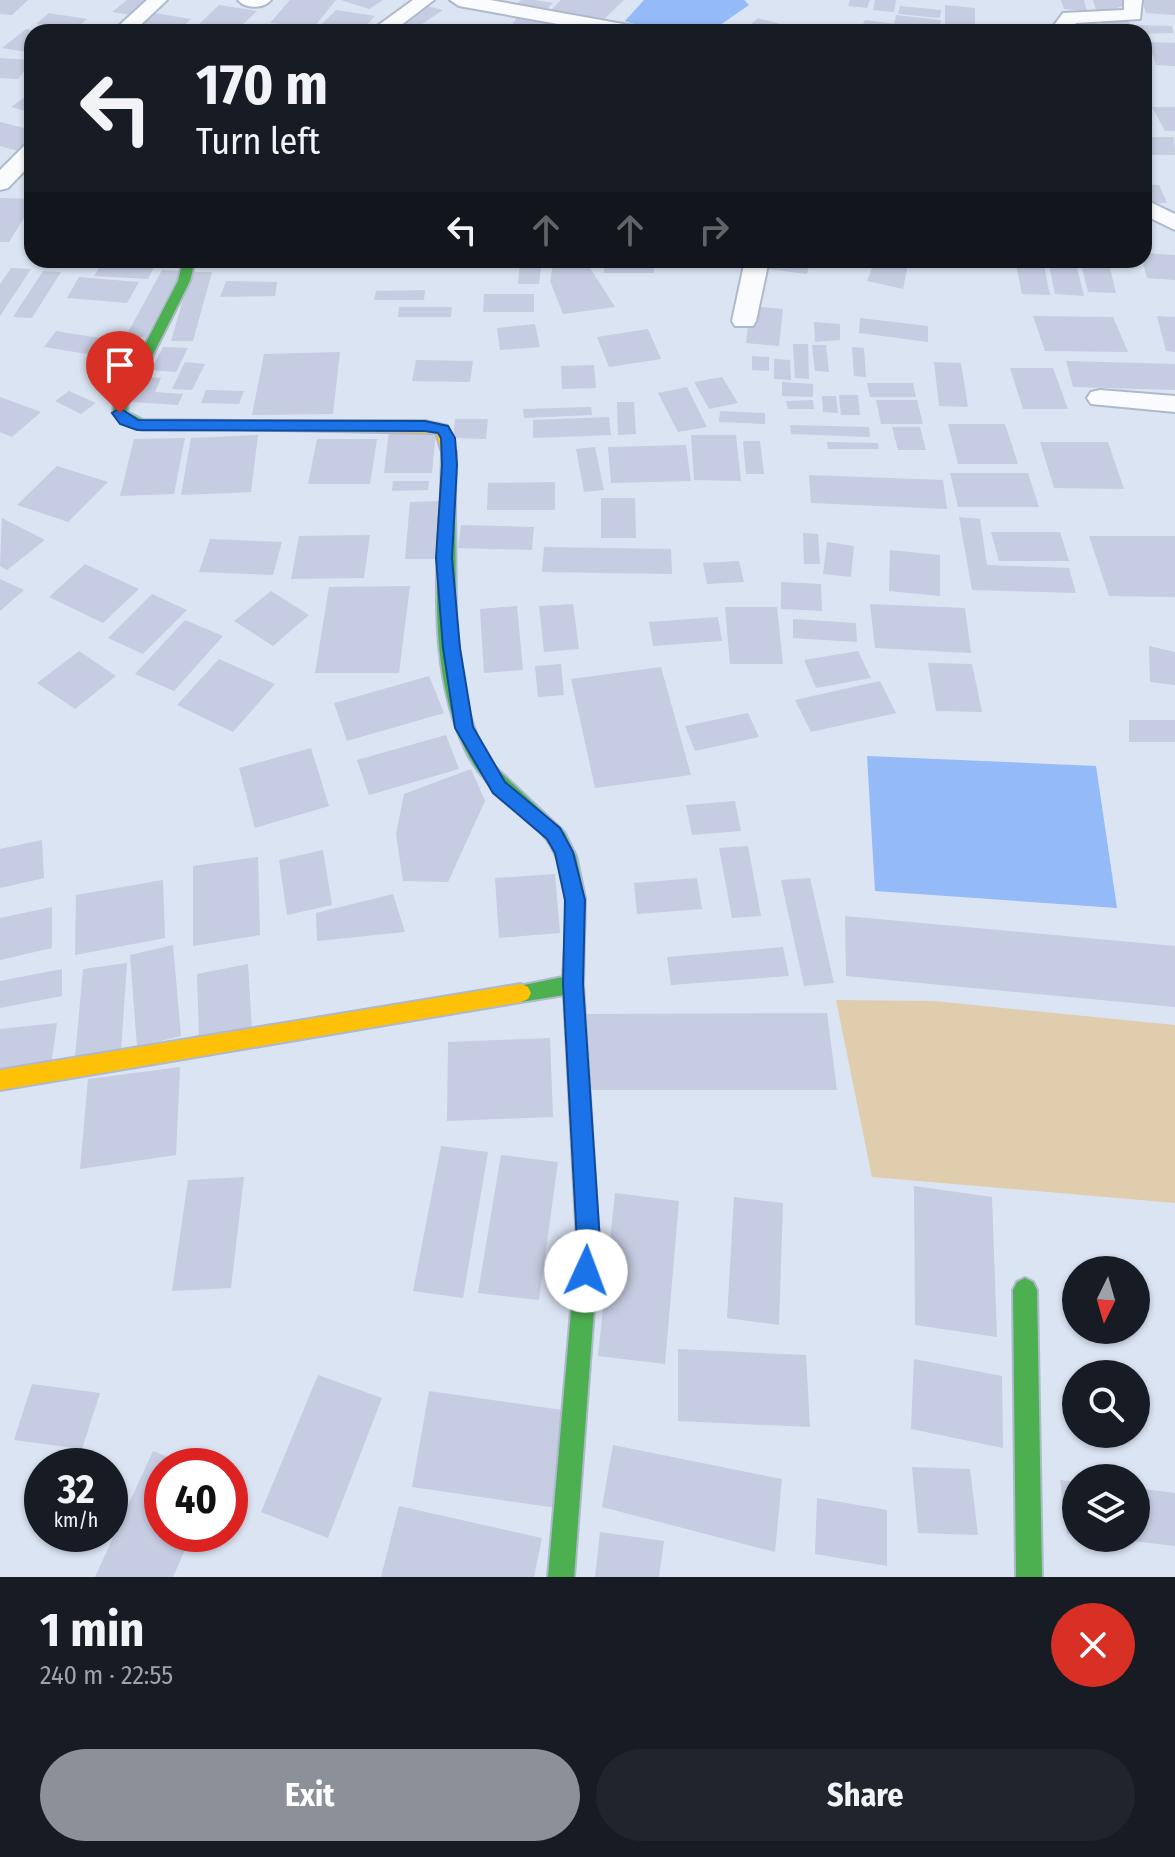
<!DOCTYPE html>
<meta charset="utf-8">
<style>
:root{--surface:#171b24;--page:#20242c;--text:#f1f3f6;--muted:#9ea1a6;--accent:#8c9099}
body{margin:0;font-family:"Fira Sans Condensed",sans-serif;background:var(--page);color:var(--text);height:100vh;display:flex;flex-direction:column;font-size:30px;white-space:nowrap}
*{box-sizing:border-box;margin:0}
p{font-size:26px;color:var(--muted)}
.icon{flex:none;width:44px;height:44px;fill:none;stroke:currentColor;stroke-width:2;stroke-linecap:round;stroke-linejoin:round}
.map{position:relative;height:1577px;overflow:hidden}
.panel{display:flex;flex-direction:column;background:var(--surface);flex:1}
.panel>*{flex:none}
.guide{position:absolute;left:24px;top:24px;width:1128px;height:244px;border-radius:24px;box-shadow:0 2px 6px #0004;background:#171b24;color:var(--text);overflow:hidden}
.needle{width:52px;rotate:185deg}
.tools{position:absolute;left:1062px;top:1256px;display:grid;gap:16px}
.tools a{display:grid;place-items:center;width:88px;height:88px;border-radius:50%;background:var(--surface);box-shadow:0 2px 6px #0004;font-size:40px}
.speed{position:absolute;left:24px;top:1448px;display:flex;gap:16px;font-size:40px;font-weight:700;text-align:center}
.speed>*{display:grid;place-content:center;width:104px;height:104px;border-radius:50%;background:var(--surface);box-shadow:0 2px 6px #0004;line-height:1}
.speed small{font-size:20px;font-weight:400}
.speed .limit{border:12px solid #d22;background:#fff;color:#111}
.pin{position:absolute;display:grid;place-items:center;width:68px;height:68px;color:#fff;margin:-82px -34px;border-radius:50% 50% 50% 0;rotate:-45deg;box-shadow:0 0 8px #0007}
.pin .icon{rotate:45deg}
.me{position:absolute;width:88px;margin:-44px;rotate:2deg;stroke-linejoin:round;filter:drop-shadow(0 0 6px #0008)}
.turn{display:flex;align-items:center;gap:28px;height:168px;padding:0 40px;font-size:36px}
.turn .icon{width:104px;height:104px;stroke-width:2.5}
.turn b{display:block;font-size:56px;line-height:68px}
.lanes{display:flex;align-items:center;height:76px;padding:0 40px;background:#0003;justify-content:center;gap:40px;direction:ltr}
.lanes .off{opacity:.35}
.round{display:grid;place-items:center;flex:none;width:84px;height:84px;border-radius:42px;background:var(--page)}
.overview{display:flex;align-items:center;justify-content:space-between;height:136px;padding:0 40px}
h1{font-size:48px;font-weight:700;line-height:60px}
.action{display:flex;gap:16px;margin-top:auto;padding:16px 40px}
.action a{flex:1;height:92px;border-radius:48px;background:var(--accent);color:#fff;font-size:32px;font-weight:700;line-height:92px;text-align:center}
.action a+a{background:var(--page);color:var(--text)}
.map>svg:first-child{display:block}
.green{fill:#e0cdad}
.water{fill:#94baf8}
.building{fill:#c6cce1}
.lines{fill:none;stroke-linecap:round;stroke-linejoin:round}
.street-casing{stroke:#aeb9cc;stroke-width:4}
.fast-casing{stroke:#aeb9cc;stroke-width:4}
.slow-casing{stroke:#aeb9cc;stroke-width:4}
.street{fill:#fafbfd;fill-rule:evenodd}
.fast{fill:#4caf50;fill-rule:evenodd}
.slow{fill:#ffc107;fill-rule:evenodd}
.route{fill:#1a73e8;stroke:#114b97;stroke-width:2}
</style>
<div class="map">
<svg width="1175" height="1577" viewBox="0 0 1175 1577">
<rect width="100%" height="100%" fill="#dbe4f3"/>
<path class="green" d="M836,1000L933,1001L1175,1025V1203L872,1177Z"/>
<path class="water" d="M644,0H744L749,5L710,32H659L625,21Z
M867,756L1096,766L1117,908L875,891Z"/>
<path class="building" d="M0,0H28L12,15L0,14Z
M127,0H158L138,16L112,12Z
M290,0H336L314,27L270,23Z
M341,0H383L369,9Z
M521,0H535L553,3L546,10L517,4Z
M561,0H624L602,21L551,10Z
M850,0H870L867,8L848,6Z
M875,0H896L894,12L873,10Z
M1061,0H1084L1087,11L1064,9Z
M1093,0H1125L1127,5L1097,13Z
M1142,0H1175V15L1146,13Z
M219,5L257,11L235,32L196,27Z
M945,5L975,8V32H945Z
M426,6L443,10L416,28L399,24Z
M900,6L941,10L940,18L898,14Z
M336,10L375,16L360,32L315,31Z
M49,13L87,19L75,29L36,24Z
M154,13L191,19L177,32H132Z
M896,15L941,20L940,29L894,24Z
M517,17L556,21L549,32H508Z
M758,18L806,31V32H742Z
M1100,18L1128,20L1131,28L1102,27Z
M865,20L896,24L893,32H859Z
M1136,25L1172,26L1173,33L1144,34Z
M26,29L32,30V53L2,48Z
M1148,42L1175,43V66L1156,65Z
M0,58L32,60V61L18,79L0,78Z
M32,92V113L11,107Z
M1152,107H1175V131H1165Z
M0,122L32,130V141L18,151L0,146Z
M1144,137H1174L1175,155H1144Z
M1144,184L1159,185L1167,203H1147Z
M0,198L32,199V205L9,242H0Z
M1144,253L1175,255V280L1147,278L1142,260Z
M43,260H95L92,267L41,264Z
M104,260H107L156,263L148,279L94,276Z
M520,260H542L539,284H518Z
M554,260H585L615,307L563,314L550,281Z
M604,260H653L654,273H604Z
M770,260H810L807,274L768,269Z
M875,260H909L903,289L867,281Z
M1015,260H1043L1050,295L1022,294Z
M1048,260H1075L1084,296L1055,294Z
M1080,260H1108L1116,293L1088,292Z
M11,268L31,269L0,316V284Z
M162,270L181,271L146,337L126,336Z
M43,271L61,272L32,318L13,317Z
M191,272H212L193,341H171Z
M79,277L139,282L127,303L67,298Z
M226,281L277,282L275,296L220,297Z
M425,290L424,300H374L376,291Z
M484,294H534V312H483Z
M750,306L783,309L779,346L746,343Z
M399,307H452L451,317H398Z
M1033,316L1113,317L1128,352L1045,351Z
M1157,316L1175,317V352L1166,351Z
M860,318L928,326V342L859,333Z
M814,322L840,324V340L815,342Z
M535,324L540,347L500,350L497,328Z
M648,329L661,359L609,367L597,337Z
M56,331L118,341L106,357L44,347Z
M793,344H808L809,379L795,378Z
M812,345H826L829,372L815,371Z
M163,347L188,348L176,372L151,370Z
M852,347L864,348L866,377L854,376Z
M340,352L333,414L252,415L264,354Z
M752,356L769,357V371L752,370Z
M774,359L790,360L791,380L774,379Z
M416,360L473,361L470,382L412,381Z
M1066,361L1175,364V390L1073,387Z
M185,362L205,364L192,390L172,389Z
M934,362L961,363L968,407L939,406Z
M594,365L596,388L562,389L561,366Z
M1010,368H1053L1068,409H1023Z
M144,377L161,378L155,392L183,394L178,405L132,402Z
M722,377L738,403L709,409L694,382Z
M782,382L813,384V397L782,396Z
M867,383H913L916,397H870Z
M687,387L707,427L678,432L658,393Z
M206,390L244,391L239,404L201,403Z
M69,391L96,403L81,414L55,401Z
M839,395H858L860,415H841Z
M822,396H836L838,413L823,412Z
M0,397L41,412L12,437L0,432Z
M813,400L814,409H788L786,401Z
M876,400H917L923,424H881Z
M617,402H634L636,434L618,435Z
M591,407L592,415L524,418L523,409Z
M720,411L765,413V424L719,422Z
M609,417L611,435L533,438V420Z
M455,419H488L486,439L453,438Z
M948,424H1005L1018,464H958Z
M790,425L869,427L870,437L791,434Z
M892,427H920L926,450H898Z
M389,431H436L432,473H384Z
M258,435L251,492L181,495L191,438Z
M691,435H736L741,481L694,480Z
M185,438L174,494L120,496L134,439Z
M317,439H377L370,484H308Z
M743,441H760L764,474H746Z
M827,442L878,443L879,449H828Z
M1040,442H1108L1124,489L1054,488Z
M686,445L691,481L611,483L608,447Z
M595,447L604,490L584,492L576,449Z
M57,466L108,482L68,522L17,505Z
M950,473H1028L1039,507H958Z
M809,475L943,480L947,509L811,503Z
M393,481H429L428,490L392,491Z
M555,482V510H487L488,483Z
M601,498H635L636,538H601Z
M441,501L436,559H405L410,502Z
M959,517L980,519L987,565L1069,568L1076,593L972,590Z
M2,518L45,540L7,570L0,566Z
M461,525L534,527L532,550L458,548Z
M991,532H1060L1069,561H999Z
M803,533L818,534L820,564H804Z
M370,535L364,578L291,579L299,536Z
M1089,536H1175V597L1109,596Z
M210,539L282,542L273,575L199,572Z
M827,542L854,546L851,577L823,574Z
M544,547L671,549L672,574L542,572Z
M890,550L940,555V596L889,591Z
M739,561L744,582L707,584L703,563Z
M85,564L139,589L103,623L49,597Z
M0,579L24,590L0,611Z
M781,582L821,584L822,611L781,609Z
M410,586L399,673H315L329,587Z
M271,591L309,615L273,646L234,621Z
M152,594L187,610L143,654L108,638Z
M573,604L579,649L544,652L539,606Z
M870,604L965,608L971,653L875,648Z
M517,606L523,670L484,673L480,609Z
M725,607H777L783,664H730Z
M718,617L722,641L653,646L649,622Z
M793,619L856,623L857,642L793,638Z
M185,620L223,636L174,691L135,674Z
M1149,646L1175,652V685L1150,682Z
M79,651L116,676L75,709L37,683Z
M858,651L871,678L816,688L804,660Z
M219,659L275,684L233,732L177,705Z
M928,663L972,664L982,712L936,711Z
M561,664L564,695L538,697L535,666Z
M661,667L691,775L595,788L571,679Z
M429,676L444,713L347,741L334,703Z
M880,681L896,713L811,732L795,700Z
M748,713L759,737L695,751L685,726Z
M1129,720H1175V742H1129Z
M446,735L459,769L369,795L357,760Z
M311,748L329,806L255,828L239,768Z
M471,769L485,801L448,882L403,881L396,834L404,794Z
M735,801L741,831L692,835L686,805Z
M42,840L44,878L0,888V849Z
M748,846L761,916L732,918L719,848Z
M323,850L332,905L287,915L279,860Z
M258,857L260,935L193,946V866Z
M555,874L560,933L499,938L495,878Z
M697,878L702,909L637,914L634,883Z
M810,878L834,983L804,986L781,880Z
M163,880L165,938L75,955L76,895Z
M393,894L405,932L317,941L316,913Z
M52,907V948L0,960V918Z
M845,916L1175,946V1007L846,976Z
M173,945L181,1036L137,1047L130,955Z
M783,947L789,976L671,985L667,957Z
M127,963L121,1052L75,1058L83,969Z
M248,964L252,1029L199,1040L197,974Z
M62,969V996L0,1008V981Z
M827,1013L837,1090H588L587,1014Z
M57,1023L51,1065L0,1071V1029Z
M550,1038L553,1117L447,1121L448,1042Z
M180,1067L176,1155L80,1169L88,1079Z
M441,1146L488,1152L463,1298L413,1291Z
M501,1155L558,1162L539,1300L478,1293Z
M244,1177L231,1288L172,1291L188,1180Z
M914,1186L992,1197L997,1337L915,1325Z
M615,1193L679,1201L665,1364L598,1356Z
M734,1197L783,1203L779,1325L727,1318Z
M678,1349L806,1355L810,1427L678,1421Z
M914,1359L1002,1376L1003,1448L911,1429Z
M318,1375L382,1398L328,1538L261,1512Z
M32,1384L100,1393L82,1449L14,1440Z
M429,1391L569,1411L557,1508L412,1487Z
M613,1445L782,1479L775,1552L602,1507Z
M153,1451L191,1466H162V1534H192L173,1577H95Z
M912,1467L970,1469L978,1535L918,1533Z
M1060,1480L1076,1482V1535L1067,1534Z
M1136,1488L1175,1493V1546L1123,1540L1136,1538Z
M817,1498L887,1510V1566L815,1554Z
M399,1506L542,1538L534,1577H381Z
M600,1532L664,1541L659,1577H595Z"/>
<g class="lines">
<defs>
<path id="street" d="M147,0H167L133,32H112Z
M238,0H271C264,9 245,9 238,0Z
M413,0H434L392,32H369Z
M450,0H490L634,26L644,32H602L459,6Z
M1124,0H1142L1140,19L1076,23L1069,32H1049L1063,13L1124,10Z
M32,145V163L8,188L0,190V170L24,146Z
M1144,199L1175,214V230L1144,215Z
M745,260H769L756,321L753,326H735L732,321Z
M1100,390L1175,396V412L1091,404L1087,398L1091,392Z"/>
<path id="fast" d="M183,260H195L190,281L128,404L127,412L143,420L235,421L240,423V429L142,430L123,423L113,413L114,404L178,281Z
M448,490L455,495L456,624L464,692L472,722L481,747L494,766L564,832L576,856L585,898L583,984L599,1242L574,1577H548L577,1242L564,995L521,1002L514,999L511,993L514,987L563,977C566,926 576,864 535,826C508,801 481,783 465,749C429,673 436,577 441,495Z
M1025,1278L1033,1282L1037,1290L1042,1577H1016L1013,1290L1017,1282Z"/>
<path id="slow" d="M235,421H425L447,426L456,452L455,495L448,500L441,495L442,452L436,433L230,429V423Z
M521,984L528,987L531,993L528,999L521,1002L0,1090V1070Z"/>
</defs>
<use href="#street" class="street-casing"/>
<use href="#fast" class="fast-casing"/>
<use href="#slow" class="slow-casing"/>
<use href="#street" class="street"/>
<use href="#fast" class="fast"/>
<use href="#slow" class="slow"/>
</g>
<path class="route" d="M120,408L138,420L425,421L448,426L455,438L457,465L452,558L460,648L473,727L505,782L560,828L573,852L585,900L583,984L600,1242L594,1279L586,1283L578,1279L574,1271L577,1242L563,984L565,900L555,853L547,839L493,793L455,728L443,648L436,558L442,465L441,438L438,433L425,431L137,430L120,424L112,413Z"/>
</svg>
<div class="tools">
<a><svg class="needle" viewBox="-14 -14 28 28"><path d="M0-13l5 13h-10z" fill="#e53935"/><path d="M0 13l5-13h-10z" fill="#9ea1a6"/></svg></a>
<a><svg class="icon" aria-label="search" viewBox="0 0 24 24"><circle cx="10" cy="10" r="6"/><path d="M15 15l6 6"/></svg></a>
<a><svg class="icon" aria-label="layers" viewBox="0 0 24 24"><path d="M12 4l9 5-9 5-9-5zM3 14l9 5 9-5"/></svg></a>
</div>
<div class="speed"><div>32<small>km/h</small></div><div class="limit">40</div></div>
<div class="pin" style="left:120px;top:413px;background:#d93025"><svg class="icon" aria-label="arrive" viewBox="0 0 24 24"><path d="M6 21V4h12l-3 4 3 4H6"/></svg></div>
<svg class="me" style="left:586px;top:1271px" viewBox="-20 -20 40 40"><circle r="19" fill="#fff"/><path d="M0-13L10 11 0 6-10 11z" fill="#1a73e8"/></svg>
<div class="guide">
<div class="turn"><svg class="icon" aria-label="left" viewBox="0 0 24 24"><path d="M17 20v-9H6M10 6l-5 5 5 5"/></svg><div><b>170 m</b>Turn left</div></div>
<div class="lanes"><svg class="icon" aria-label="left" viewBox="0 0 24 24"><path d="M17 20v-9H6M10 6l-5 5 5 5"/></svg><svg class="icon off" aria-label="ahead" viewBox="0 0 24 24"><path d="M12 20V5M6 11l6-6 6 6"/></svg><svg class="icon off" aria-label="ahead" viewBox="0 0 24 24"><path d="M12 20V5M6 11l6-6 6 6"/></svg><svg class="icon off" aria-label="right" viewBox="0 0 24 24"><path d="M7 20v-9h11M14 6l5 5-5 5"/></svg></div>
</div>
</div>
<section class="panel">
<div class="overview"><div><h1>1 min</h1><p>240 m · 22:55</p></div><a class="round" style="background:#d93025;color:#fff"><svg class="icon" aria-label="close" viewBox="0 0 24 24"><path d="M6 6l12 12M18 6L6 18"/></svg></a></div>
<div class="action"><a>Exit</a><a>Share</a></div>
</section>
